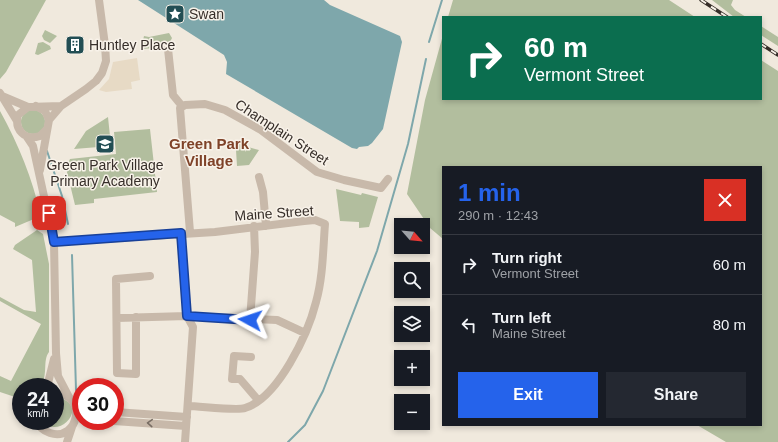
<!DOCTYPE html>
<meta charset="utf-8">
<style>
:root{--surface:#171b24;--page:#242831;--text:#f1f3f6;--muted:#9ea1a6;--line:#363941;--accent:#2563eb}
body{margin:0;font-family:Helvetica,sans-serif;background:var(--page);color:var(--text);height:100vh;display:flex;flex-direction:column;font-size:15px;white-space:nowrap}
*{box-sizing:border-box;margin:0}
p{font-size:13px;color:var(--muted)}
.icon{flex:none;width:22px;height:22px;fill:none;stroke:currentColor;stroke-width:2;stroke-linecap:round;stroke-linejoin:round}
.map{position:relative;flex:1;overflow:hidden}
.panel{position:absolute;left:442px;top:166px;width:320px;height:260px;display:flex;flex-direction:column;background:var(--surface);border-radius:0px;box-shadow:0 2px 6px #0003}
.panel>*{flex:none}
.hud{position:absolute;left:442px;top:16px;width:320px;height:84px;border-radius:0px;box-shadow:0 2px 6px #0003;background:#0b6e4f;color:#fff;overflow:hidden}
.needle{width:26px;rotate:117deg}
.buttons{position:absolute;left:394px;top:218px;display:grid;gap:8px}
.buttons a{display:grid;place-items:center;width:36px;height:36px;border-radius:0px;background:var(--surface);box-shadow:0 2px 6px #0003;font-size:20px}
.speed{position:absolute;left:12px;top:378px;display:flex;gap:8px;font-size:20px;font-weight:700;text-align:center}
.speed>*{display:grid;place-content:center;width:52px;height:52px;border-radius:50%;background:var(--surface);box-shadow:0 2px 6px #0003;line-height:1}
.speed small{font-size:10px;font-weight:400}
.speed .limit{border:6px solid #d22;background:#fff;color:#111}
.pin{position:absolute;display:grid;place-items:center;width:34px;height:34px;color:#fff;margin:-17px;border-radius:8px;box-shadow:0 2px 6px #0006}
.me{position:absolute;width:44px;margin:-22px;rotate:275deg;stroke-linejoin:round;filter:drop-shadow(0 0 3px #0008)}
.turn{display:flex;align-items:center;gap:14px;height:84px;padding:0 16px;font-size:18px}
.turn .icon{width:52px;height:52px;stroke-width:2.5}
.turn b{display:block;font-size:28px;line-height:34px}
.round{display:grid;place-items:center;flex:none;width:42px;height:42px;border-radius:0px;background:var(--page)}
.summary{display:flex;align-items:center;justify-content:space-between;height:68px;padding:0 16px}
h1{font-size:24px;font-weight:800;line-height:30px;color:var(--accent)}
.cta{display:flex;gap:8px;margin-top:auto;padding:8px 16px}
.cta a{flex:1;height:46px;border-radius:0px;background:var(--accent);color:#fff;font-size:16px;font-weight:800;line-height:46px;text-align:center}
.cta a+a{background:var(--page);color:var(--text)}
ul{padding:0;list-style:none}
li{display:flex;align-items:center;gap:12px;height:60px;padding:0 16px;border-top:1px solid var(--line)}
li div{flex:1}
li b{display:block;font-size:15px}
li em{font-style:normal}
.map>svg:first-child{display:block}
.green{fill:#b2be9e}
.plaza{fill:#e7dac5}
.water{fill:#7ea7ab}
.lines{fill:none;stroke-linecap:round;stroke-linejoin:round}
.stream{stroke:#7ea7ab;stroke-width:2}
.minor{stroke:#c8b9aa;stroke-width:8}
.rail-casing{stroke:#362e29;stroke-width:3.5}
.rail{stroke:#f8f2e9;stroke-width:2;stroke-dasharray:6;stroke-linecap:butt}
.oneway{stroke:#786d63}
.route-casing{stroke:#184099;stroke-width:10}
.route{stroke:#2563eb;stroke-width:7}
.labels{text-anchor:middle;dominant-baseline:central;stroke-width:3;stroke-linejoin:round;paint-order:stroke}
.poi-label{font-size:14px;fill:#362e29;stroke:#f8f2e9;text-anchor:start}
.street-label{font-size:14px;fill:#362e29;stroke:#f8f2e9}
.neighbourhood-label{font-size:15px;font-weight:bold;fill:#7f4228;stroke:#f8f2e9}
</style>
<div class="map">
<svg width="778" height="442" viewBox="0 0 778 442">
<rect width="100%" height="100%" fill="#f0e9dd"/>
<path class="green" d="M0,0H46L6,72L0,79Z
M453,0H669L695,17H448Z
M712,0H733L731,5L735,10L746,17H734Z
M761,26L778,37V46L761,35Z
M45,30L57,36L50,43L44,40L42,36Z
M169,33L172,38L170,42L154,48L141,49L144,36L149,37Z
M443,35V99H761V60L778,71V442H726L697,425H761V167H443V239L430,228L407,194L425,100Z
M43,42L50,46L51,49L38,55L35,54L38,43Z
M21 122a12 12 0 1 1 24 0a12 12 0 1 1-24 0Z
M0,111C19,145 32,178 41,216L15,227V223L0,215Z
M108,117L111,146L74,149L86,131Z
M150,129L157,192L94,199V203L75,205L66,168L70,159L116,154L114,132Z
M231,141L236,143L237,141L243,142L241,147L245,149V152L248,147L259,150L249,165L237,166L236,150L229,147Z
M336,189L361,195L362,193L378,197L369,227L359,228V222L340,221Z
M37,230L43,234L49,264V352C42,361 49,374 40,387H21V399L0,392V376L11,381L41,324L0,301V297L24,310L36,312L32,260L13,249L15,245Z
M55,397C92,402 61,442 41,421H55Z"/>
<path class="plaza" d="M137,58L140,80L131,82L132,89L106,92L99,90L109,79L113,62Z"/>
<path class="water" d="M138,0H324L330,5L400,36L402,42L383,129L372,143L368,146L359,147L357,149L352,148L226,74L227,62L224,55Z"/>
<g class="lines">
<path class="stream" d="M429,42L442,0
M47,151L62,196L68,224
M72,255L76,390
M288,442L305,425L323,391L377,251L408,144L426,59"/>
<path class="minor" d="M168,49L173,95L182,106
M0,93L17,121
M2,96L28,107
M36,106L45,111L49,120L40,170
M49,120L61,106L86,89L96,81L102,73L106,61L105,45L99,0
M47,129L40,136C25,141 14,130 18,115L28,107L61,106
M27,137L33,146L54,242L56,353L58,376L69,397
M259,177L263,192L266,226
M190,232L180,108L185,105L205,104L225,110L261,130L317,172L344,180L381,188L388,179
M181,233L187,316L193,327L185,442
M54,242L215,232L304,221L315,220L325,224C323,250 323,277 316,302C308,334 278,398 245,408C237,411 199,406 188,406
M136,317V374L117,373L116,279L150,276
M117,318L187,316L277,320L305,333
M250,320L255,252L254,226
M251,357L234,356L232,379H240L258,400
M47,387L54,359
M115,412L187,417
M37,421C39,427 44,431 50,433C79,442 88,394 55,393
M114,421L186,426
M67,442L72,427"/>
<defs>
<path id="rail" d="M701,0L727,17
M761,44L778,55"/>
</defs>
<use href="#rail" class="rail-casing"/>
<use href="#rail" class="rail"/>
</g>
<defs><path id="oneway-chevron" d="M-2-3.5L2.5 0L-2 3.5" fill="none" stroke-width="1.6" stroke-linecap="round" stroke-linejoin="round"/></defs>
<use class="oneway" href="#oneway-chevron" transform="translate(150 423) rotate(-176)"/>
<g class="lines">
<defs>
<path id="route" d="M49,213L54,242L181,233L187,316L250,320"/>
</defs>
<use href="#route" class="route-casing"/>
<use href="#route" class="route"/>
</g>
<defs>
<symbol id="sight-square" viewBox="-11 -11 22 22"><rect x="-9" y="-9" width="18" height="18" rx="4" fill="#224e54" stroke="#f8f2e9"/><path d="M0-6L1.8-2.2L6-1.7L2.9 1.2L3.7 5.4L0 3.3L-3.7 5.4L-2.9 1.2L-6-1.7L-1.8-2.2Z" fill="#fff"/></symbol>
<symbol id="building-square" viewBox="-11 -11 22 22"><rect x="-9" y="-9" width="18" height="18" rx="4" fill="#224e54" stroke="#f8f2e9"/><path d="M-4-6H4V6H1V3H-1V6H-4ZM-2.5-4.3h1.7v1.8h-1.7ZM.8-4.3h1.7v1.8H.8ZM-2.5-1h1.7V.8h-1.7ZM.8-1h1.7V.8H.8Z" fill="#fff"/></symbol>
<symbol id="school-square" viewBox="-11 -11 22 22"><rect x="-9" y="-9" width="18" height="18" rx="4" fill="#224e54" stroke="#f8f2e9"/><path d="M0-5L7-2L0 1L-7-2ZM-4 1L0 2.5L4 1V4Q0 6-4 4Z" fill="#fff"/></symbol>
</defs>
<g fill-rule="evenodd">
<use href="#sight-square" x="164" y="3" width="22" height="22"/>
<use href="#building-square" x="64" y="34" width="22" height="22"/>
<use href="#school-square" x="94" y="133" width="22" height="22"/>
</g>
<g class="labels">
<g class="poi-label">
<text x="189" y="14">Swan</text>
<text x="89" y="45">Huntley Place</text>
<text x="105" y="165" text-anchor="middle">Green Park Village<tspan x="105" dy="16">Primary Academy</tspan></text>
</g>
<g class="street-label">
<text transform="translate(282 132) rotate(33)">Champlain Street</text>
<text transform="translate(274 213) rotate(-4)">Maine Street</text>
</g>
<g class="neighbourhood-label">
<text x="209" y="143">Green Park<tspan x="209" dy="17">Village</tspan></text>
</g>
</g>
</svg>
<div class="buttons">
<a><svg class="needle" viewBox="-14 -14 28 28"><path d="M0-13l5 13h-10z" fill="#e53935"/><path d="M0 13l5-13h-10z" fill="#9ea1a6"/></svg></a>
<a><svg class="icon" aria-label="search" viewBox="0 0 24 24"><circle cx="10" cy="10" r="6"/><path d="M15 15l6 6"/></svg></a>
<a><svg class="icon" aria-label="layers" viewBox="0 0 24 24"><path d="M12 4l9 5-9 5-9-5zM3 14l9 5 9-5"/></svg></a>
<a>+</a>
<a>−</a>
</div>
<div class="speed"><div>24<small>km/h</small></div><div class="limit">30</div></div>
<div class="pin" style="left:49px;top:213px;background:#d93025"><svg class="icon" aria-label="arrive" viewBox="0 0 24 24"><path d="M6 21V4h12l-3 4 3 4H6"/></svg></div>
<svg class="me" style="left:250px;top:320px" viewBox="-20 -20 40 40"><path d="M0-17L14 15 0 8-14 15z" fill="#2563eb" stroke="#fff" stroke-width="4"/></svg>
<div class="hud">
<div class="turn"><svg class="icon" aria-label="right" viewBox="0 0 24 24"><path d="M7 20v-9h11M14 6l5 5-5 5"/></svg><div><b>60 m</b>Vermont Street</div></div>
</div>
<section class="panel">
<div class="summary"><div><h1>1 min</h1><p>290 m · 12:43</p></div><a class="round" style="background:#d93025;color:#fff"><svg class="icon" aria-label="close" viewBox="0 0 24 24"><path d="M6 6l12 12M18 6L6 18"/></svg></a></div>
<ul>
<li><svg class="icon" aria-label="right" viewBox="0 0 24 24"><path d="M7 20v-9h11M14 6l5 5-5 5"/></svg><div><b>Turn right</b><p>Vermont Street</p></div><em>60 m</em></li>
<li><svg class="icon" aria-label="left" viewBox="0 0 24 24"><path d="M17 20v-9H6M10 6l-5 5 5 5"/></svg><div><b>Turn left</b><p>Maine Street</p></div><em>80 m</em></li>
</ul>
<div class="cta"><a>Exit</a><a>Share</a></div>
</section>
</div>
